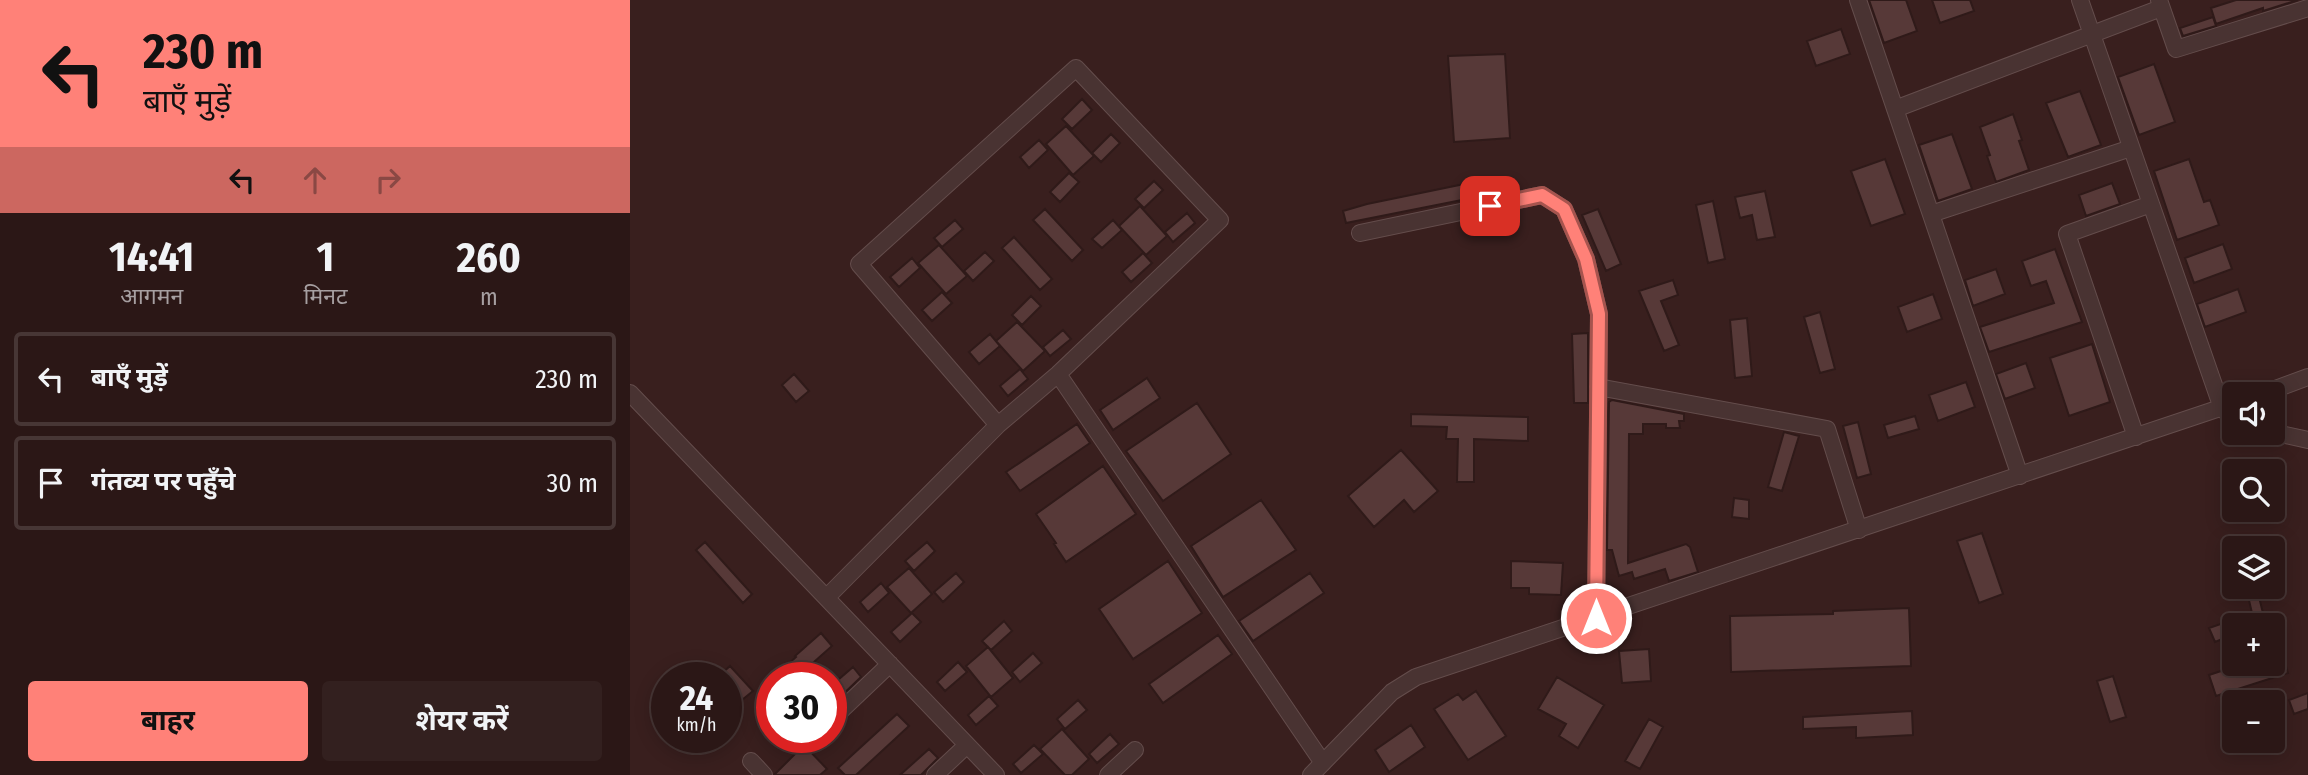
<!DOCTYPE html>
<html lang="hi">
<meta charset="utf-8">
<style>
:root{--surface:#2b1716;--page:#33201f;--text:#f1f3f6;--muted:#a69fa1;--line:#473635;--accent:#ff8178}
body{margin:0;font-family:"Fira Sans Condensed","Noto Sans Devanagari",sans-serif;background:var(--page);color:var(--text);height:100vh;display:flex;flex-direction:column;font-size:26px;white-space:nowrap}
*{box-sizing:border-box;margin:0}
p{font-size:23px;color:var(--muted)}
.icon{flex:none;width:38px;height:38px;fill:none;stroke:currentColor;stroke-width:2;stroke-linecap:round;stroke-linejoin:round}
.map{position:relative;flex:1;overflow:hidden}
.panel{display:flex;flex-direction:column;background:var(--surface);width:630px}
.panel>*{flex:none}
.hud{background:#ff8178;color:#111;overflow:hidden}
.controls{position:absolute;left:1592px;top:382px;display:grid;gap:14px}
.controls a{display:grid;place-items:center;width:63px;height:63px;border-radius:7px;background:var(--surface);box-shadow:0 4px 18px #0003,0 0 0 2px var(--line);font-size:35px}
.speed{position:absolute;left:21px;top:662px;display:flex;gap:14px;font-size:35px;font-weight:700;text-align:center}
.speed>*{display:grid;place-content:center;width:91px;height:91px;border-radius:50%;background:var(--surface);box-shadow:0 4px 18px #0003,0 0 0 2px var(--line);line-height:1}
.speed small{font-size:18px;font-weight:400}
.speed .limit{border:10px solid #d22;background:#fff;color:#111}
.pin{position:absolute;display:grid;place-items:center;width:60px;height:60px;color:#fff;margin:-30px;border-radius:14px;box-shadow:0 4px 10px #0006}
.me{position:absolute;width:77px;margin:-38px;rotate:0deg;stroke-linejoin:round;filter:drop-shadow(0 0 5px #0008)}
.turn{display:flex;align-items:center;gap:24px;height:147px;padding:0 28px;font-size:32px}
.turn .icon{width:91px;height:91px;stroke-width:2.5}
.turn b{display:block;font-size:49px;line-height:60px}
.lanes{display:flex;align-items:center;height:66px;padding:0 28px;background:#0003;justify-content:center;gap:35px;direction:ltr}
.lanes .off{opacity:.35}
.eta{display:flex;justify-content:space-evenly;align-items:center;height:119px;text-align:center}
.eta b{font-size:42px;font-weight:700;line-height:49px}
.primary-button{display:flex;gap:14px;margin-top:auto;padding:14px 28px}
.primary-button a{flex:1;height:80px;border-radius:7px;background:var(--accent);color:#111;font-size:28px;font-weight:700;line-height:80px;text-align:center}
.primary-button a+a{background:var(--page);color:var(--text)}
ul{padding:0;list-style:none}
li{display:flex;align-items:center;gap:21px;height:94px;margin:0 14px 10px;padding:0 14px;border:4px solid var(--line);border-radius:7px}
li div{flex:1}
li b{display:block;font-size:26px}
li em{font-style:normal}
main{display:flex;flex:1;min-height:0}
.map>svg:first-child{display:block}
.building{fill:#573938;stroke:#2f1a19;stroke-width:2}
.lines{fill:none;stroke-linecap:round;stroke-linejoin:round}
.minor-casing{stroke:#644d4c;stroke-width:18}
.minor{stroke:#493332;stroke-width:16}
.route-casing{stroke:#a6544e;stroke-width:18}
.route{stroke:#ff8178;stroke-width:12}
</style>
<main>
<section class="panel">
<div class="hud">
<div class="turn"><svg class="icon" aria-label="left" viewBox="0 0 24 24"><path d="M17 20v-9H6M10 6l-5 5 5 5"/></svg><div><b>230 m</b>बाएँ मुड़ें</div></div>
<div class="lanes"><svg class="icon" aria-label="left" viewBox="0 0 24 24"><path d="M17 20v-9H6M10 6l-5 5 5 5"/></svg><svg class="icon off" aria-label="ahead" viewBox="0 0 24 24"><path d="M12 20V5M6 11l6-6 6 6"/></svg><svg class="icon off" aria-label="right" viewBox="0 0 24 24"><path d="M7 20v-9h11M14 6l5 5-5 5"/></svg></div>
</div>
<div class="eta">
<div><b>14:41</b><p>आगमन</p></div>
<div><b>1</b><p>मिनट</p></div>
<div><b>260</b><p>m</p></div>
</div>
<ul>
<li><svg class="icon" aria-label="left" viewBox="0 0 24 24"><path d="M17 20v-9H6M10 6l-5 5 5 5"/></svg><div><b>बाएँ मुड़ें</b></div><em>230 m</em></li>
<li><svg class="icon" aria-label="arrive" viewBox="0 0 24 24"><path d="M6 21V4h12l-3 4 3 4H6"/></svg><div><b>गंतव्य पर पहुँचे</b></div><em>30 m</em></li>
</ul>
<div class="primary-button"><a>बाहर</a><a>शेयर करें</a></div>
</section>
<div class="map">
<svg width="1678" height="775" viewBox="0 0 1678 775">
<rect width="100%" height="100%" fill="#391f1e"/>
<path class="building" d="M1239,0H1276L1287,31L1254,43Z
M1302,0H1340L1344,11L1310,23Z
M1606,0H1668L1633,11V8L1586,24L1581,8Z
M1583,17L1586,26L1553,36L1550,28Z
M1211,29L1220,54L1186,66L1177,41Z
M875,54L880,138L824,142L818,56Z
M1524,64L1545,122L1509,135L1488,77Z
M1450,91L1471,145L1438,157L1416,103Z
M452,99L462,110L442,129L432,119Z
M1383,114L1392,140L1389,141L1399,170L1366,182L1357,156L1360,155L1350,127Z
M436,126L464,156L443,175L416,144Z
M481,134L490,143L471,162L462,153Z
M1322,134L1342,189L1308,201L1289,145Z
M409,140L418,150L399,168L390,157Z
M1255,159L1275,214L1241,226L1221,171Z
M1559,159L1574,202L1580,200L1589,225L1547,240L1524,171Z
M439,173L449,182L430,202L420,192Z
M524,181L533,190L514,208L505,199Z
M844,182L847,197L716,223L713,211L737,204Z
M1482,183L1490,204L1456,216L1449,195Z
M1135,191L1145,237L1127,240L1122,215L1110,218L1105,197Z
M1083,201L1095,259L1078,263L1066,205Z
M510,206L537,236L516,255L489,226Z
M415,209L453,250L442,261L403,220Z
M968,209L991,264L976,271L952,215Z
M557,213L565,223L543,242L535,232Z
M325,220L333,229L312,247L304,238Z
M483,220L492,230L472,248L462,239Z
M384,237L422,279L410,290L372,248Z
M1593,244L1602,269L1564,283L1555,258Z
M309,245L337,276L316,294L288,263Z
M1425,249L1452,322L1359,352L1350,327L1424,303L1416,281L1401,286L1392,261Z
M355,252L364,261L343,281L334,271Z
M513,253L522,263L501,282L492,272Z
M282,258L290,268L269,287L260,277Z
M1366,269L1375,294L1343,306L1335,280Z
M1043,280L1048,295L1031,301L1049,345L1034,351L1009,291Z
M1608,289L1616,312L1575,327L1567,304Z
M312,292L322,303L302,321L292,310Z
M1303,294L1312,319L1277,332L1268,307Z
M401,296L411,306L392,325L382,315Z
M1190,312L1205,369L1190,373L1174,317Z
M1117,318L1122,376L1105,378L1100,320Z
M387,322L415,351L393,371L366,341Z
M433,330L441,339L420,356L413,347Z
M958,333V403H944L942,334Z
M360,334L370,346L349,364L339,352Z
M1462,344L1480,402L1439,416L1420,358Z
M1396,363L1405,388L1375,399L1366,374Z
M390,369L398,379L378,396L370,386Z
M164,374L179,391L166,402L152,385Z
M517,378L530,398L483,430L470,410Z
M1336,382L1345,407L1308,421L1299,395Z
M982,400L1054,414V421H1049L1050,428H1036V424H1013V434H999L998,563L1056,544L1060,547L1068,572L1039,581L1035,569L1004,579L1002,572L989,576L982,550H977L979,402Z
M567,403L601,454L533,501L496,451Z
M781,414L898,417V441L844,439V482H827L828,439H816L817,427L781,426Z
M1285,416L1289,429L1258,438L1254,425Z
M1228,422L1241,474L1227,478L1213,426Z
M447,424L460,443L390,491L376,472Z
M1154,432L1169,436L1152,491L1138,487Z
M771,450L808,491L784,512L774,500L744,527L718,496Z
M473,466L506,514L436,562L424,544L426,543L406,514Z
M1104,498L1119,500V519L1102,517Z
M631,500L666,550L593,597L561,546Z
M1352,533L1373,594L1349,603L1327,541Z
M75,542L122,594L113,603L66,550Z
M297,542L305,551L284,571L275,561Z
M538,561L572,613L503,659L469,609Z
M881,561L933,563L931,595L899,594V588H881Z
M279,568L302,594L281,613L257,587Z
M326,573L334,582L313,602L304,592Z
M680,573L694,593L623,641L609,621Z
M251,583L259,593L238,612L230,602Z
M1628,593L1633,613L1636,612L1639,625H1629L1628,621L1617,625H1605V634L1585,642L1579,628L1622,613L1618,596Z
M1279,608L1281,666L1101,672L1100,616L1203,614V611Z
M282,613L291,622L270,642L261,632Z
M374,621L382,631L361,650L352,641Z
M191,633L202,646L167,677H144L166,657L165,656Z
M1643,634H1646L1658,673L1586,696L1579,675L1615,663H1643Z
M588,635L602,654L533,703L519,684Z
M358,647L383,678L361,697L336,666Z
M1019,649L1021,681L992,683L989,651Z
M403,653L412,663L390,682L382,672Z
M328,662L337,672L315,691L307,682Z
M100,666L123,691L112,700L96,682V677L90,675Z
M223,667L231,677L206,701L201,695V686Z
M1483,676L1496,717L1480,722L1467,681Z
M927,677L974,705L948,748L929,736L936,724L908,709Z
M846,691L876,736L838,760L804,709L828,694L833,700Z
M1678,693V709L1664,714L1659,700Z
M359,696L368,706L346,725L338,715Z
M448,700L457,710L435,729L427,719Z
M1282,711L1283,735L1226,738V727L1173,729V717Z
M267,714L279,726L226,775H215L208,768Z
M1019,719L1033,727L1010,769L995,761Z
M781,725L795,747L759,772L745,750Z
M432,729L459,759L442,775H435L410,749Z
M480,734L489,744L467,763L459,754Z
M174,745L197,769L190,775H144Z
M404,745L413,754L391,773L383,764Z
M299,749L308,758L291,775H270Z"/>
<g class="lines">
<defs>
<path id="minor" d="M1228,0L1390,476
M1450,0L1592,408L1605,421
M1529,0L1546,49L1678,8
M1265,109L1531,8
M1301,214L1501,148
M730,233L912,195L934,209L956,259L969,314L966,618
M428,374L693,763
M968,387L1197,429L1229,530
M0,393L366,775
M1632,394L1678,377
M1642,432L1678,440
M1506,437L1437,234L1521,204
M197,597L368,425L428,374L590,220L446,68L229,264L368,425
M201,720L260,664
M121,761L134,775
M305,775L337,745
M478,775L505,750
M681,775L762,692L786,677L1605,403"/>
</defs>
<use href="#minor" class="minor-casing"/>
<use href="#minor" class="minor"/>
</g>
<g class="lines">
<defs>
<path id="route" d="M860,206L912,195L934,209L956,259L969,314L966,618"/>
</defs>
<use href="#route" class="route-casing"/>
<use href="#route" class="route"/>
</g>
</svg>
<div class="controls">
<a><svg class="icon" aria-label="sound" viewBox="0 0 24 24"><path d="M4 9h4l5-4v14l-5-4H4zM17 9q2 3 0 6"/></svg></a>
<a><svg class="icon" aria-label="search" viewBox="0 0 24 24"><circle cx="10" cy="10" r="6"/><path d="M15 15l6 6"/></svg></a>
<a><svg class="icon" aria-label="layers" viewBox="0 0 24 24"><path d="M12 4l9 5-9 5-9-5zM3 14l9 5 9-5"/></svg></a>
<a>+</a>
<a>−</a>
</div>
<div class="speed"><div>24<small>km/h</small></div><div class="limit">30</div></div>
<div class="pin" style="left:860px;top:206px;background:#d93025"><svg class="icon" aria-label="arrive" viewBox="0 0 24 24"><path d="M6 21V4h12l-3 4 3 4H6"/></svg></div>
<svg class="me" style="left:966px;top:618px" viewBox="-20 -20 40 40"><circle r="17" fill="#ff8178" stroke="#fff" stroke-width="3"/><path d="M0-11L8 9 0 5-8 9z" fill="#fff"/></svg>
</div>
</main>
